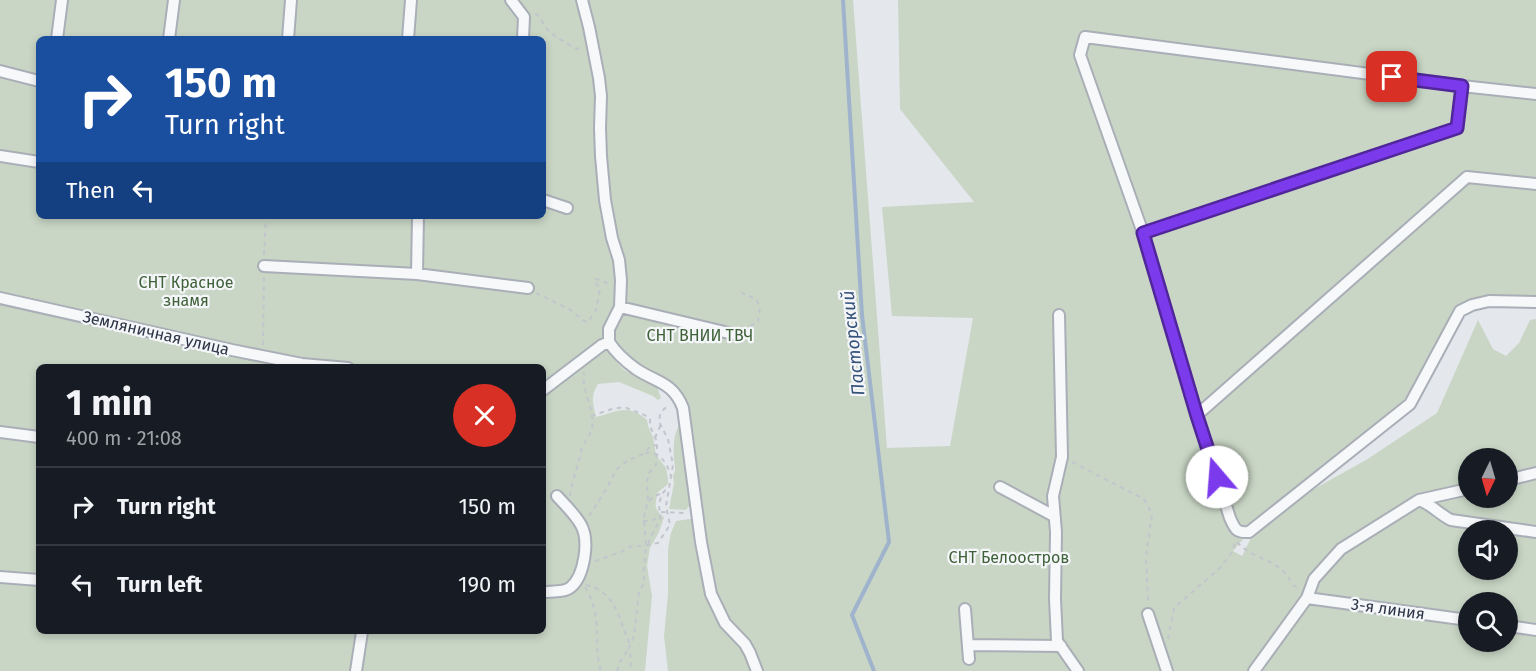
<!DOCTYPE html>
<meta charset="utf-8">
<style>
:root{--surface:#171b24;--page:#20242c;--text:#f1f3f6;--muted:#9ea1a6;--line:#363941}
body{margin:0;font-family:"Fira Sans",sans-serif;background:var(--page);color:var(--text);height:100vh;display:flex;flex-direction:column;font-size:22px;white-space:nowrap}
*{box-sizing:border-box;margin:0}
p{font-size:20px;color:var(--muted)}
.icon{flex:none;width:33px;height:33px;fill:none;stroke:currentColor;stroke-width:2;stroke-linecap:round;stroke-linejoin:round}
.map{position:relative;flex:1;overflow:hidden}
.side{position:absolute;left:36px;top:364px;width:510px;height:270px;display:flex;flex-direction:column;background:var(--surface);border-radius:9px;box-shadow:0 3px 9px #0003}
.side>*{flex:none}
.top-card{position:absolute;left:36px;top:36px;width:510px;height:183px;border-radius:9px;box-shadow:0 3px 9px #0003;background:#1a4fa0;color:#fff;overflow:hidden}
.needle{width:39px;rotate:185deg}
.tools{position:absolute;left:1458px;top:448px;display:grid;gap:12px}
.tools a{display:grid;place-items:center;width:60px;height:60px;border-radius:50%;background:var(--surface);box-shadow:0 3px 9px #0003;font-size:30px}
.pin{position:absolute;display:grid;place-items:center;width:51px;height:51px;color:#fff;margin:-26px;border-radius:12px;box-shadow:0 3px 9px #0006}
.me{position:absolute;width:66px;margin:-33px;rotate:342deg;stroke-linejoin:round;filter:drop-shadow(0 0 4px #0008)}
.turn{display:flex;align-items:center;gap:21px;height:126px;padding:0 30px;font-size:27px}
.turn .icon{width:78px;height:78px;stroke-width:2.5}
.turn b{display:block;font-size:42px;line-height:51px}
.then{display:flex;align-items:center;height:57px;padding:0 30px;background:#0003;gap:12px;font-size:22px}
.round{display:grid;place-items:center;flex:none;width:63px;height:63px;border-radius:32px;background:var(--page)}
.head{display:flex;align-items:center;justify-content:space-between;height:102px;padding:0 30px}
h1{font-size:36px;font-weight:700;line-height:45px}
ul{padding:0;list-style:none}
li{display:flex;align-items:center;gap:18px;height:78px;padding:0 30px;border-top:2px solid var(--line)}
li div{flex:1}
li b{display:block;font-size:22px}
li em{font-style:normal}
.map>svg:first-child{display:block}
.green{fill:#c9d6c5;fill-rule:evenodd}
.lines{fill:none;stroke-linecap:round;stroke-linejoin:round}
.stream{stroke:#9fb4cc;stroke-width:4}
.street-casing{stroke:#a9aeb7;stroke-width:14}
.path{stroke:#c2c5cb;stroke-width:2;stroke-dasharray:4.5 4.5;stroke-linecap:butt}
.street{stroke:#f7f8fa;stroke-width:10}
.route-casing{stroke:#51269a;stroke-width:15}
.route{stroke:#7c3aed;stroke-width:10}
.labels{text-anchor:middle;dominant-baseline:central;stroke-width:4.5;stroke-linejoin:round;paint-order:stroke}
.park-label{font-size:16px;fill:#3f6138;stroke:#f4f6f9}
.street-label{font-size:16px;fill:#2b3445;stroke:#f4f6f9}
.water-label{font-size:18px;font-style:italic;fill:#34527a;stroke:#f4f6f9}
</style>
<div class="map">
<svg width="1536" height="671" viewBox="0 0 1536 671">
<rect width="100%" height="100%" fill="#e4e7ec"/>
<path class="green" d="M0,0H853L887,448L950,446L973,318L892,316L882,207L974,202L900,109L898,0H1536V302L1489,301L1460,311L1410,404L1249,532L1233,551L1242,556L1251,538L1296,499L1366,460L1437,413L1478,320L1493,349L1506,356L1519,343L1530,320L1536,319V671H668L664,636L668,594V549L671,533L676,521L697,518L681,403L606,347L615,360L624,370L657,387L661,398L658,400L653,396L619,382L598,384C590,396 593,404 596,417C617,412 627,403 647,420L648,426L653,437L656,455L666,468L668,479V484L658,492C655,504 653,509 664,517L659,532L650,548L647,566L652,596L645,671H0ZM39,39H543V216H39ZM39,368H543V632H39ZM1468,459H1508V498H1468ZM1468,531H1508V570H1468ZM1468,603H1508V642H1468Z
M680,424L682,428L683,460L693,507H688L686,510L669,509L674,483L673,476C677,469 674,465 674,457C673,447 674,432 680,424Z"/>
<g class="lines">
<path class="stream" d="M843,0L862,315L889,542L852,615L874,671"/>
<defs>
<path id="street" d="M511,0L524,17L523,39
M582,0L589,27L599,78L601,96L600,128L601,156L605,200L612,238L619,260L621,280L620,307L609,329V342C616,353 625,361 636,369C657,383 673,382 683,408L701,542L711,594L725,623L745,644L750,653L757,671
M57,39L62,0
M169,39L174,0
M288,39L291,0
M408,39L411,0
M0,71L39,81
M1536,94L1462,86L1085,37L1080,55L1143,233L1197,415L1230,518C1235,529 1236,533 1249,532L1410,404L1460,311L1472,305L1489,301L1536,302
M0,156L39,162
M543,200L567,208
M1143,233L1457,128L1462,86
M264,266L417,274L528,288
M417,274L418,216
M0,298L232,350L302,364L348,368
M620,307L733,334
M1059,315L1062,457L1053,496L1056,532L1055,599L1057,641L1078,671
M543,390L602,345L609,342
M1197,415L1467,177L1536,184
M0,432L39,437
M1508,480L1536,473
M1000,487L1054,516
M1419,500C1431,504 1439,514 1451,520L1536,532
M0,577L39,580
M543,592C551,591 564,593 571,587C584,576 590,541 581,525C575,514 565,505 557,496
M1307,598L1468,620
M965,609L969,659
M1148,614L1167,671
M1508,626L1536,630
M968,645L1061,646
M356,671L362,632
M1254,671L1307,598L1314,579L1341,549L1419,500L1468,489"/>
</defs>
<use href="#street" class="street-casing"/>
<path class="path" d="M535,14L538,15L549,32L574,48L577,49L583,46
M264,255L266,216
M536,293L569,309L584,321L588,322L596,310L600,289L594,280L596,279L610,284
M742,330L758,322L760,307L756,299L742,293
M263,345L264,276
M591,416L612,409L624,407L642,414L648,417L650,419V426L657,442V454L656,465L649,473L647,481L648,500L644,517L646,546L644,568L643,574L645,581L639,592L634,636L629,648L631,661L630,671
M655,438L661,424
M645,453C660,451 668,464 671,477
M1072,462L1144,499L1152,514L1146,558L1148,602
M570,496C572,483 576,471 579,459C581,454 581,448 583,445C587,439 590,435 592,428C595,408 581,391 584,372
M649,501L653,497L662,493
M661,512L685,513
M589,516L607,488L616,470L628,460L637,457L644,453L651,446L657,445
M643,521H650L661,517
M1237,542C1255,562 1282,558 1292,585L1300,588
M649,544V541L660,519L659,504L662,494L668,487
M595,561L621,552L632,546H642L658,543L670,525L666,506L673,465L668,439L659,422L660,415L664,409L669,405
M586,585C590,586 595,587 599,590C619,602 620,624 630,644
M585,587C604,618 592,640 601,671
M1168,639L1174,608L1221,567L1233,551L1235,541
M617,671L620,662L629,648"/>
<use href="#street" class="street"/>
</g>
<g class="lines">
<defs>
<path id="route" d="M1217,477L1197,416L1143,233L1457,128L1462,86L1392,77"/>
</defs>
<use href="#route" class="route-casing"/>
<use href="#route" class="route"/>
</g>
<g class="labels">
<g class="park-label">
<text x="186" y="282">СНТ Красное<tspan x="186" dy="18">знамя</tspan></text>
<text x="700" y="335">СНТ ВНИИ ТВЧ</text>
<text x="1009" y="557">СНТ Белоостров</text>
</g>
<g class="street-label">
<text transform="translate(156 333) rotate(13)">Земляничная улица</text>
<text transform="translate(1388 609) rotate(8)">3-я линия</text>
</g>
<g class="water-label">
<text transform="translate(853 343) rotate(-96)">Пасторский</text>
</g>
</g>
</svg>
<div class="tools">
<a><svg class="needle" viewBox="-14 -14 28 28"><path d="M0-13l5 13h-10z" fill="#e53935"/><path d="M0 13l5-13h-10z" fill="#9ea1a6"/></svg></a>
<a><svg class="icon" aria-label="sound" viewBox="0 0 24 24"><path d="M4 9h4l5-4v14l-5-4H4zM17 9q2 3 0 6"/></svg></a>
<a><svg class="icon" aria-label="search" viewBox="0 0 24 24"><circle cx="10" cy="10" r="6"/><path d="M15 15l6 6"/></svg></a>
</div>
<div class="pin" style="left:1392px;top:77px;background:#d93025"><svg class="icon" aria-label="arrive" viewBox="0 0 24 24"><path d="M6 21V4h12l-3 4 3 4H6"/></svg></div>
<svg class="me" style="left:1217px;top:477px" viewBox="-20 -20 40 40"><circle r="19" fill="#fff"/><path d="M0-13L10 11 0 6-10 11z" fill="#7c3aed"/></svg>
<div class="top-card">
<div class="turn"><svg class="icon" aria-label="right" viewBox="0 0 24 24"><path d="M7 20v-9h11M14 6l5 5-5 5"/></svg><div><b>150 m</b>Turn right</div></div>
<div class="then">Then<svg class="icon" aria-label="left" viewBox="0 0 24 24"><path d="M17 20v-9H6M10 6l-5 5 5 5"/></svg></div>
</div>
<section class="side">
<div class="head"><div><h1>1 min</h1><p>400 m · 21:08</p></div><a class="round" style="background:#d93025;color:#fff"><svg class="icon" aria-label="close" viewBox="0 0 24 24"><path d="M6 6l12 12M18 6L6 18"/></svg></a></div>
<ul>
<li><svg class="icon" aria-label="right" viewBox="0 0 24 24"><path d="M7 20v-9h11M14 6l5 5-5 5"/></svg><div><b>Turn right</b></div><em>150 m</em></li>
<li><svg class="icon" aria-label="left" viewBox="0 0 24 24"><path d="M17 20v-9H6M10 6l-5 5 5 5"/></svg><div><b>Turn left</b></div><em>190 m</em></li>
</ul>
</section>
</div>
